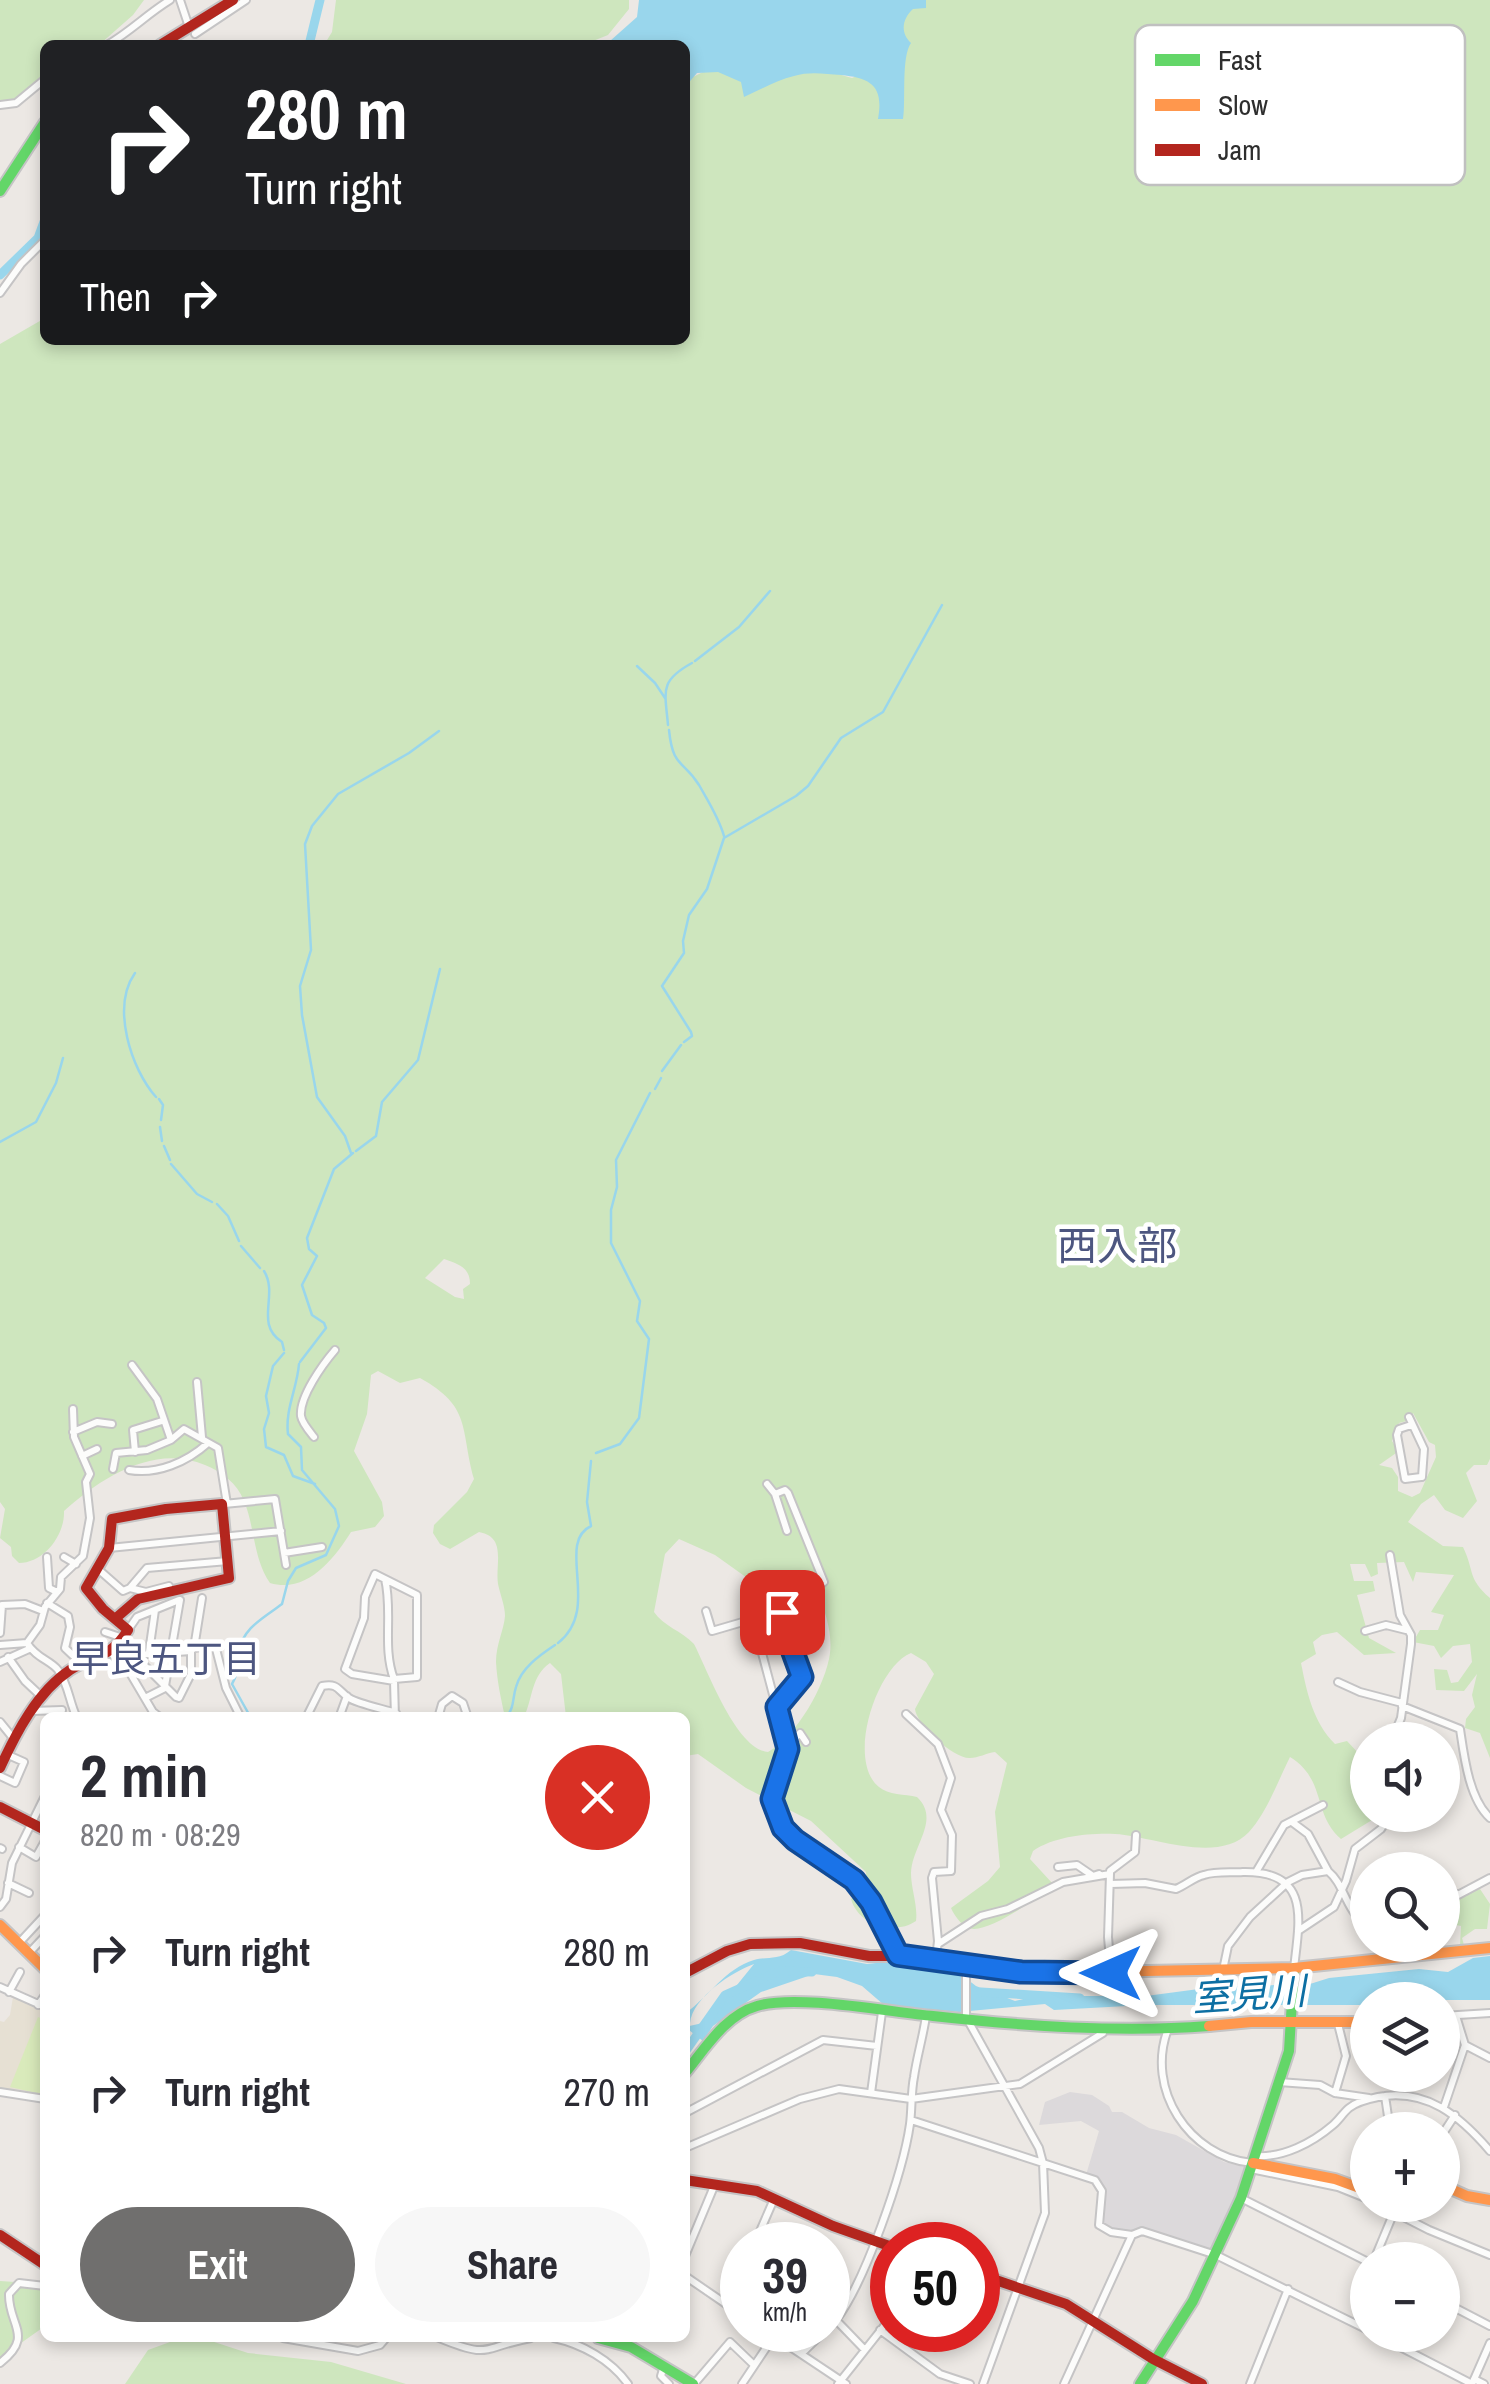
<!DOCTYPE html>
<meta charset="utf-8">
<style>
:root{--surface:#fff;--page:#f7f7f7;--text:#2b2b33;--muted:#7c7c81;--accent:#706f6e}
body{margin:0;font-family:"Archivo Narrow","Noto Sans JP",sans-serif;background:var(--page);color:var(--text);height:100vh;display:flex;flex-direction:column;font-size:38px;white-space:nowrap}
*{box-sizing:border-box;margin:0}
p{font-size:32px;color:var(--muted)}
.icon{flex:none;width:55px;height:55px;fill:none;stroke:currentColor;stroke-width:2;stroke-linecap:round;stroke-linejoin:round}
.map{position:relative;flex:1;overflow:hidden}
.side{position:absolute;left:40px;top:1712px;width:650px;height:630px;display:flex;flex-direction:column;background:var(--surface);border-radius:15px;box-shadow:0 5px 15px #0003}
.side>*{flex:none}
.top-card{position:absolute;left:40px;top:40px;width:650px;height:305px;border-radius:15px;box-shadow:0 5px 15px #0003;background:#202124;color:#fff;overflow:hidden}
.controls{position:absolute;left:1350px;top:1722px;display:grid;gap:20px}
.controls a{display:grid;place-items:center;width:110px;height:110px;border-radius:50%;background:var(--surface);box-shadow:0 5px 15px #0003;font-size:50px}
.speed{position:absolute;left:720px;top:2222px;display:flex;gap:20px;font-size:50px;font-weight:700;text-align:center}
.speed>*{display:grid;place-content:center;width:130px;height:130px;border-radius:50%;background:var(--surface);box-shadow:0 5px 15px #0003;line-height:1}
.speed small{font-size:25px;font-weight:400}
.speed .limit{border:15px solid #d22;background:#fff;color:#111}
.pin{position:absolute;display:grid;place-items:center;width:85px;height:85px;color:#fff;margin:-42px;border-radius:20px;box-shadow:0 5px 15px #0006}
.me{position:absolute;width:110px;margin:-55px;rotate:270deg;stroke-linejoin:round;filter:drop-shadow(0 0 8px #0008)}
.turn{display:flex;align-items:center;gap:35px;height:210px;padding:0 40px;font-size:45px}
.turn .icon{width:130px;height:130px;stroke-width:2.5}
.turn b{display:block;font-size:70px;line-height:85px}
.then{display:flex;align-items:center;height:95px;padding:0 40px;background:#0003;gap:20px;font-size:38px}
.round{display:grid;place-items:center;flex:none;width:105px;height:105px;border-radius:52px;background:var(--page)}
.overview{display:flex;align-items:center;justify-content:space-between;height:170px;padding:0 40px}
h1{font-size:60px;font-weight:700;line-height:75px}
.button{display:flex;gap:20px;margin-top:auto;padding:20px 40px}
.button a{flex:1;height:115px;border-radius:60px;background:var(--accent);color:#fff;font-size:40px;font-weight:700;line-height:115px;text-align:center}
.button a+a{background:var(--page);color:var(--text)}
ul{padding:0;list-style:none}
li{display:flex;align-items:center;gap:30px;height:140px;padding:0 40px}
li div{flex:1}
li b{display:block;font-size:38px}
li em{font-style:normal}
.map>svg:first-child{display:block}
.industrial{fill:#dcd9db}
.education{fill:#e6e0d3}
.green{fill:#cee6be;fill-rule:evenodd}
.pitch{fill:#d9eabb}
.water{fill:#99d6ec}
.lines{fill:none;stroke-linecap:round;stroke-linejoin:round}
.stream{stroke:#99d6ec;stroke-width:2.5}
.river{stroke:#99d6ec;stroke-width:9}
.street-casing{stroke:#c5c4c5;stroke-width:10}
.fast-casing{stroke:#c5c4c5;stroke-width:14}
.slow-casing{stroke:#c5c4c5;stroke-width:14}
.jam-casing{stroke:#c5c4c5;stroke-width:14}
.street{stroke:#fcfcfb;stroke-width:6}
.fast{stroke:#63d668;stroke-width:10}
.slow{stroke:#ff974d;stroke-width:10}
.jam{stroke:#b3261e;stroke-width:10}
.route-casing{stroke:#114b97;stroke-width:25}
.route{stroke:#1a73e8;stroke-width:18}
.labels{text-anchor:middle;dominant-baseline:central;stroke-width:9;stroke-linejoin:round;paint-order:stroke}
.neighbourhood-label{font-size:38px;fill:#4d5680;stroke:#fff}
.water-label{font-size:38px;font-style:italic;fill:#0d6fa3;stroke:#fff}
.quarter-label{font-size:40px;fill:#4d5680;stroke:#fff}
.key{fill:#fff;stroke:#c0c0c0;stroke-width:2.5}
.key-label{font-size:28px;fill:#2e2e2e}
</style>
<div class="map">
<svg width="1490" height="2384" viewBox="0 0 1490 2384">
<rect width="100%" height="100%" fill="#ece8e4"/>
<path class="industrial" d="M1070,2092L1092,2095L1109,2106L1112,2112H1122L1149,2128L1176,2135L1224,2162L1248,2168L1213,2253L1143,2228L1127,2233L1101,2224L1104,2188L1096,2178L1086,2175L1099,2131L1081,2121L1039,2125L1045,2102Z"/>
<path class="education" d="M13,1997L45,2010V2097L0,2089V2021L4,2022L10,2015Z"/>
<path class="green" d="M0,0H144L133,15L99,45H45V74C31,84 18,105 0,100Z
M336,0H629V9L608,35L593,41L603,45H324L332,32Z
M922,0H1490V1459L1487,1465H1474L1466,1473L1477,1501L1463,1518L1445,1510L1434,1495L1421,1504L1408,1522L1443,1546L1463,1547C1475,1572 1467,1578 1490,1598V1758L1480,1733L1465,1728L1466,1719L1475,1707L1472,1695L1477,1674L1464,1691L1436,1690L1434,1669L1447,1670L1451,1683L1458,1682L1472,1662L1470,1644L1453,1646L1441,1658L1434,1646L1413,1642L1420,1630H1438L1444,1615L1431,1612L1454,1575L1416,1572L1413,1582L1404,1562L1377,1563L1378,1574L1371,1577L1365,1564H1350L1354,1581H1373L1375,1591L1357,1595L1369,1638L1396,1653L1364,1655L1337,1632L1322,1635L1313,1642L1316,1654L1301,1663C1307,1693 1313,1722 1335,1744L1347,1741L1361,1756C1356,1778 1367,1794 1368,1815L1377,1817L1341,1839C1312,1814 1327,1780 1290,1757C1278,1781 1267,1812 1249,1832C1218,1865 1152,1836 1115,1834C1089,1833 1055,1836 1033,1851L1030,1859L1053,1884C1039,1898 995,1928 974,1929C964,1929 955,1917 951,1908L988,1881L1000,1867L995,1812L1007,1763L995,1752C987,1753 978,1758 970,1758C954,1759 916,1724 915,1709L934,1674L926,1662L911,1653C876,1667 846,1761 879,1787C888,1795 905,1794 917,1797C941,1820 912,1845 911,1873C911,1889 918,1905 916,1921C894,1936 858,1925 851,1899L867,1885L866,1872L811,1821L746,1788L698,1754L685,1756V1718L566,1717L561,1674L550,1663C531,1676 533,1698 524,1717H505C501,1699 497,1681 496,1662C496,1644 504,1630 505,1616C505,1606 500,1594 498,1584C495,1564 507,1537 479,1532L450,1549L440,1544L433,1533L434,1525L467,1492L474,1479C460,1428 472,1407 420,1378L400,1383L378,1371L371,1375L367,1414L354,1451L382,1502L384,1516L375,1527L351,1532C334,1559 307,1594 270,1583C253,1559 255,1527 244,1501C237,1483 222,1472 205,1465C155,1443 100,1478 64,1511C65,1535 44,1563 19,1563L12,1556L11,1547L0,1538L5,1509L0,1502V344L45,318V340H685V81L709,69L788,74L827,71L852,78L861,74L900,18ZM444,1259C458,1264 470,1267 470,1284L463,1289L464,1299L455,1297L425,1278ZM1413,1413L1429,1442L1435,1445L1436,1457L1420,1493L1412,1497L1398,1491V1477L1392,1468L1379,1465L1399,1451L1392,1441L1399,1423L1410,1420ZM679,1539L715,1555L757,1585L806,1579C822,1596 833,1629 830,1653C826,1685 796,1737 768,1752C736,1749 708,1671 694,1644C682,1631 663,1626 654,1612L665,1554Z
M1480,1889L1490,1904L1487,1929H1475L1462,1938L1464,1945L1460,1946L1461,1926L1451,1924L1443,1917L1442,1891L1459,1897Z
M0,2281L45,2284V2326L0,2358Z
M181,2338L208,2340L248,2353L331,2362L406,2384H125L148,2350Z"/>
<path class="pitch" d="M38,2017L45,2020V2095L10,2087Z"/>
<path class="water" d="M639,0H926V8L913,9C902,19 900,33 911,43C901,57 906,101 903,119H878C884,86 871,78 841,75C825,74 810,71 794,76C777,80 760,90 744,97L741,82L718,72L697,73L685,87V45H596L590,42L610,41L637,17Z
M791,1950L867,1964L894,1961L906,1965L925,1962L959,1973L976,1986L1015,2001L1040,1995L1069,1999L1074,1996H1146L1214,1987L1310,1984L1329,1978L1419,1969L1448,1972L1473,1958L1490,1956V2000H1368L1367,2005H1145L1054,2010L1045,2004L959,2012L884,2005L862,1986L837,1977L814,1974L761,1992L713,2026L703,2041L685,2027L707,2022L754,1964C732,1972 693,1997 690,2023L685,2021L686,2013C708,1997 726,1968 754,1960C768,1956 778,1961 791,1950Z"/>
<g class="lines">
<path class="stream" d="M695,661L739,627L770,591
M637,666L655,683L665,698
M668,725C665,691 659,681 692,663
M669,730C673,769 683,759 699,785C708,801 719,818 724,836
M135,973C111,1007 131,1069 156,1097
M684,1042L692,1036L691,1032L662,986L684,953L683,941L689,915L707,889L724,838L796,796L808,786L841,738L883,712L942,605
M662,1071L681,1045
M655,1089L661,1078
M159,1099L163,1105L161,1120
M160,1127L162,1141
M0,1142L36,1122L56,1083L63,1058
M164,1146L170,1160
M356,1151L376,1136L382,1102L418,1060L440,969
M351,1153L345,1136L317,1097L302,1015L300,986L311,950L305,844L312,826L338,794L409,753L439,731
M171,1164L197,1194L212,1202
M217,1204L228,1216L239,1241
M241,1246L260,1268
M264,1271C279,1295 254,1324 282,1342L284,1350
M284,1353L273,1366L266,1396L269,1413L264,1429L266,1447L284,1455L293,1476L315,1484
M300,1362L326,1328L324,1323L312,1315L302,1285L317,1256L309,1249L307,1238L334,1169L353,1153
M596,1453L620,1444L639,1418L649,1339L637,1321L640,1301L611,1243V1210L617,1187L616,1160L650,1093
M558,1643C602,1609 555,1543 591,1526L587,1502L591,1461
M251,1718L232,1684C239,1672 237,1664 239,1652C242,1628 265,1617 282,1604L288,1581L296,1568L326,1555L339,1526L335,1509L302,1470L301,1447L288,1434C285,1409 297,1389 299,1364
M506,1718C515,1706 512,1700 516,1687C521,1668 540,1655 555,1645
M573,2340L585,2346"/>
<path class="river" d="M309,45L320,0
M0,275L38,238L45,219
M981,1992L1080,1998
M685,2052L725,1995L779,1971L812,1972"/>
<defs>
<path id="street" d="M180,0L189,27
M195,34L246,0
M107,45C130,32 147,14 170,0
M0,105L16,103L45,79
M0,293L21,264L45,240
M132,1365L157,1399L171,1440L184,1429L218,1448L227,1504
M197,1382L202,1437
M1409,1417L1424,1449L1422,1477
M1411,1425L1399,1429L1397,1435L1405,1479L1421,1477
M73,1432L97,1422L112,1424
M314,1437C310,1432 302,1423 301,1416C299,1397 323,1364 335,1350
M135,1452L133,1430L162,1421
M82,1456L97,1449
M113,1469L116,1453L147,1450L171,1440
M129,1470C157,1475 187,1462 208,1443
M767,1484L775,1494L787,1531
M775,1494L785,1490L788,1493L824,1582L779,1614L802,1677L777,1707L788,1749L771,1799L783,1828L795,1840L854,1881L871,1902L899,1955
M224,1504L275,1499L286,1565
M109,1548L281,1531
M284,1553L322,1547
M1390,1555L1400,1615L1411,1635V1644L1401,1718L1392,1740
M47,1557L49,1588L57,1592
M64,1557L76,1564
M98,1569L123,1591L130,1588L146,1592L169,1586
M385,1579L417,1595V1677L394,1679C382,1647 393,1612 385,1579Z
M385,1579L375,1574L365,1597L364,1618L345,1669L352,1674L394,1681
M130,1588L147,1568L228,1561
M47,1603L68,1616L70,1627L65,1648L82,1664
M706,1611L712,1631L753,1619L776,1706
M753,1619L779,1614
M128,1630L137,1617L179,1600
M1365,1631L1386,1625L1406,1630
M105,1632L123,1638
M0,1633L2,1605L25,1604L43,1611
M27,1643L40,1625L45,1607L60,1589L61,1577L83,1556L90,1518L86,1482L90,1474L74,1437L73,1409
M27,1643C36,1658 50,1660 58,1670C69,1685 69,1702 77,1718
M122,1643L176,1697L179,1698L191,1674V1652
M0,1645L27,1643
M194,1648L202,1598
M149,1652L155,1610
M112,1654L130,1673L153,1712L161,1718
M134,1655L191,1651L194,1648L215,1645L226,1688L241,1718
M8,1657L25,1681L42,1697
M0,1662L29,1649
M394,1681L395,1718
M1338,1682L1360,1692L1402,1703
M165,1686L180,1600
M145,1698L165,1688
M1402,1706L1460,1729C1464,1756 1469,1799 1490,1818
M32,1711L62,1710L60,1718
M906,1714L938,1744L951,1778L941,1810L952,1835L951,1871L934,1872L932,1878L938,1941L936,1958
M306,1718L322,1686C339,1683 337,1690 349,1698C358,1704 384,1709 396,1713
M339,1718L347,1696
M438,1718L442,1704L452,1696L463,1703L468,1718
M0,1722L13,1738
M788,1746L800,1733L806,1742
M0,1776L15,1783L24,1762L6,1754
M45,1782V1787
M1292,1822L1308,1834L1328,1871
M19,1847L36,1857L45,1841
M0,1848L2,1849
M1058,1867L1077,1865L1093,1876L1099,1874
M1256,1872L1284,1825L1323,1805
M1110,1874V1871L1135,1852L1136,1835
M8,1883L29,1893
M1111,1884L1145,1883L1176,1889C1186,1885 1194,1877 1204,1875C1216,1871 1230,1873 1243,1872C1310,1871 1300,1917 1294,1968
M1442,1887L1458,1895L1490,1878
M0,1907L6,1899L12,1863L45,1796
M1298,1931L1334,1907L1346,1881L1355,1849L1381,1829L1390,1815
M20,1942L45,1915
M938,1944L981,1916L1008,1909L1063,1882L1110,1874L1108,1937L1111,1972
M1381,1945L1387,1959
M30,1952L45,1936
M966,1965V2017L1039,2148L1043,2163L1045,2213L983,2384
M1223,1970L1228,1946L1250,1917L1288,1882L1302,1875L1328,1871C1345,1885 1344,1908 1368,1928
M0,1987L45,2007
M9,1992L20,1972
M38,2005L45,1995
M1442,2016L1490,2013
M1168,2029C1145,2089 1189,2157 1252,2163
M1465,2045L1490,2058
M1279,2082L1320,2085L1335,2093L1346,2056L1338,2024
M0,2092L45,2099
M871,2093L882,2012
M1335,2093L1369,2098
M1385,2096L1390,2130
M1444,2107L1465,2045L1456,2016
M685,2113L823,2040L877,2046
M911,2120L1095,2180L1102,2191L1099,2225L1111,2232L1132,2235
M1442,2135L1455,2115
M685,2148L800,2099L839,2089L911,2099L1020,2084L1103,2033L1104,2028
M1255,2156C1283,2158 1312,2143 1333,2125C1339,2120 1343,2113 1349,2108C1356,2102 1368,2099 1378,2097C1427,2088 1460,2116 1490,2151
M1251,2169L1338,2187L1368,2199
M1241,2198L1368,2262
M1380,2205L1429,2230L1490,2255
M754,2245L774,2199
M685,2256L715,2184
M1374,2260L1394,2212L1395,2208L1391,2205
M685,2276L742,2315
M1442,2301L1490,2326
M728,2306L742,2273
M836,2320C865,2282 903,2173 910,2124C912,2108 911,2092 914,2077C917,2056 923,2037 926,2016
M828,2329L836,2320L864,2349
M765,2330L846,2384
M880,2330L940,2374L970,2384
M1377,2335L1472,2384
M283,2338L358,2351L380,2345L386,2338
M439,2338C492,2360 481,2347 531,2338
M554,2338C582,2344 611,2360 628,2384
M801,2354L826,2330
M0,2363C35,2336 8,2325 9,2294L19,2283L45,2286
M663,2369L661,2376L669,2384
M1474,2379L1484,2384
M695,2383L730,2342L754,2365
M742,2384L778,2330
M838,2384L892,2316
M1064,2384L1132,2235L1142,2231L1216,2255L1368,2330
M1250,2384L1288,2289
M1472,2384L1490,2343"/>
<path id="fast" d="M0,191L45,122
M685,2073C705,2049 725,2015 757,2006C796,1994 889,2012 933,2016C1024,2026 1118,2033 1209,2026
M598,2338L631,2347L693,2384
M1140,2384L1193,2301L1241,2198L1289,2051L1294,1968"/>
<path id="slow" d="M0,1925L45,1969
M1096,1972L1294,1968L1490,1948
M1209,2026L1251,2022H1368
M1253,2163L1335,2179L1368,2191
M1442,2185L1467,2196L1490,2200"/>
<path id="jam" d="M160,45L233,0
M0,1768C16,1733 37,1692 70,1670C95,1654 110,1659 128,1630L103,1609L86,1588L109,1548L112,1519L166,1509L222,1504L229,1578L138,1599L116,1618
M0,1807L45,1830
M685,1973L727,1951L750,1944L800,1943L869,1956H915L1021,1972H1096
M685,2180L757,2191L833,2226L892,2247
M0,2235L45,2265
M978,2274L1066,2304L1153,2359L1202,2384"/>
</defs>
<use href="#street" class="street-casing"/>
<use href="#fast" class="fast-casing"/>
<use href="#slow" class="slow-casing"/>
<use href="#jam" class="jam-casing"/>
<use href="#street" class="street"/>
<use href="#fast" class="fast"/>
<use href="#slow" class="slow"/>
<use href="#jam" class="jam"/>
</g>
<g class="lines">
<defs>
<path id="route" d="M782,1612L779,1614L802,1677L777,1707L788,1749L772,1799L783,1828L795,1840L854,1880L871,1902L898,1955L1021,1972L1111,1973"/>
</defs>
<use href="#route" class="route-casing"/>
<use href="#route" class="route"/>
</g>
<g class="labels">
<g class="neighbourhood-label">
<text x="166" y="1658">早良五丁目</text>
</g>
<g class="water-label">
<text transform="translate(1249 1994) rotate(-4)">室見川</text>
</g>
<g class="quarter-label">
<text x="1117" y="1245">西入部</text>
</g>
</g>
<rect x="1135" y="25" width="330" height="160" rx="15" class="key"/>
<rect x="1155" y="54" width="45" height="12" fill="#63d668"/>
<rect x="1155" y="99" width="45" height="12" fill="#ff974d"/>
<rect x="1155" y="144" width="45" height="12" fill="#b3261e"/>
<g class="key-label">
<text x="1218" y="70">Fast</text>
<text x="1218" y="115">Slow</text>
<text x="1218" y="160">Jam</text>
</g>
</svg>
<div class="controls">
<a><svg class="icon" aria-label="sound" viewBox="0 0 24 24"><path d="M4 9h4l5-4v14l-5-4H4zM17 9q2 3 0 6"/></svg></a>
<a><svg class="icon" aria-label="search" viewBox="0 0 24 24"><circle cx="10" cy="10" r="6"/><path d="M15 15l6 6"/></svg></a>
<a><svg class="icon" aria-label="layers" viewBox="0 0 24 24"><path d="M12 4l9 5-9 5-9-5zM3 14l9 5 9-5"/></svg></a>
<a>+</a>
<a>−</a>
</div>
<div class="speed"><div>39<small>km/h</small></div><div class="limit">50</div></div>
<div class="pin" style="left:782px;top:1612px;background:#d93025"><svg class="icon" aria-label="arrive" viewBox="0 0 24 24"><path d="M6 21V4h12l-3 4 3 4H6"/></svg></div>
<svg class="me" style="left:1111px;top:1973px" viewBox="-20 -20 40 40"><path d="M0-17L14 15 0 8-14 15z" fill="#1a73e8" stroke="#fff" stroke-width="4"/></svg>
<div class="top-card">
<div class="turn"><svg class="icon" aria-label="right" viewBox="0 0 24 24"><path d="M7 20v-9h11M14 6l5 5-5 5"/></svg><div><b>280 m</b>Turn right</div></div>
<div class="then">Then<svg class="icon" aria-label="right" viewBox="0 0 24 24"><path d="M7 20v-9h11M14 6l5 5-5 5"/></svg></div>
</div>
<section class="side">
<div class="overview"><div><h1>2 min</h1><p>820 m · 08:29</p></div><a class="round" style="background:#d93025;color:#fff"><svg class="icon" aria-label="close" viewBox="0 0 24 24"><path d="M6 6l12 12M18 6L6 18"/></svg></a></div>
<ul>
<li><svg class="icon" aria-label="right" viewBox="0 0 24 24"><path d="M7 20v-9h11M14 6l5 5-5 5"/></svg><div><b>Turn right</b></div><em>280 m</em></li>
<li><svg class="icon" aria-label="right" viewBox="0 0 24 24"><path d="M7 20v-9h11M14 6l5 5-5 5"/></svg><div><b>Turn right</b></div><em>270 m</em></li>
</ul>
<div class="button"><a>Exit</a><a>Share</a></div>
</section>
</div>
